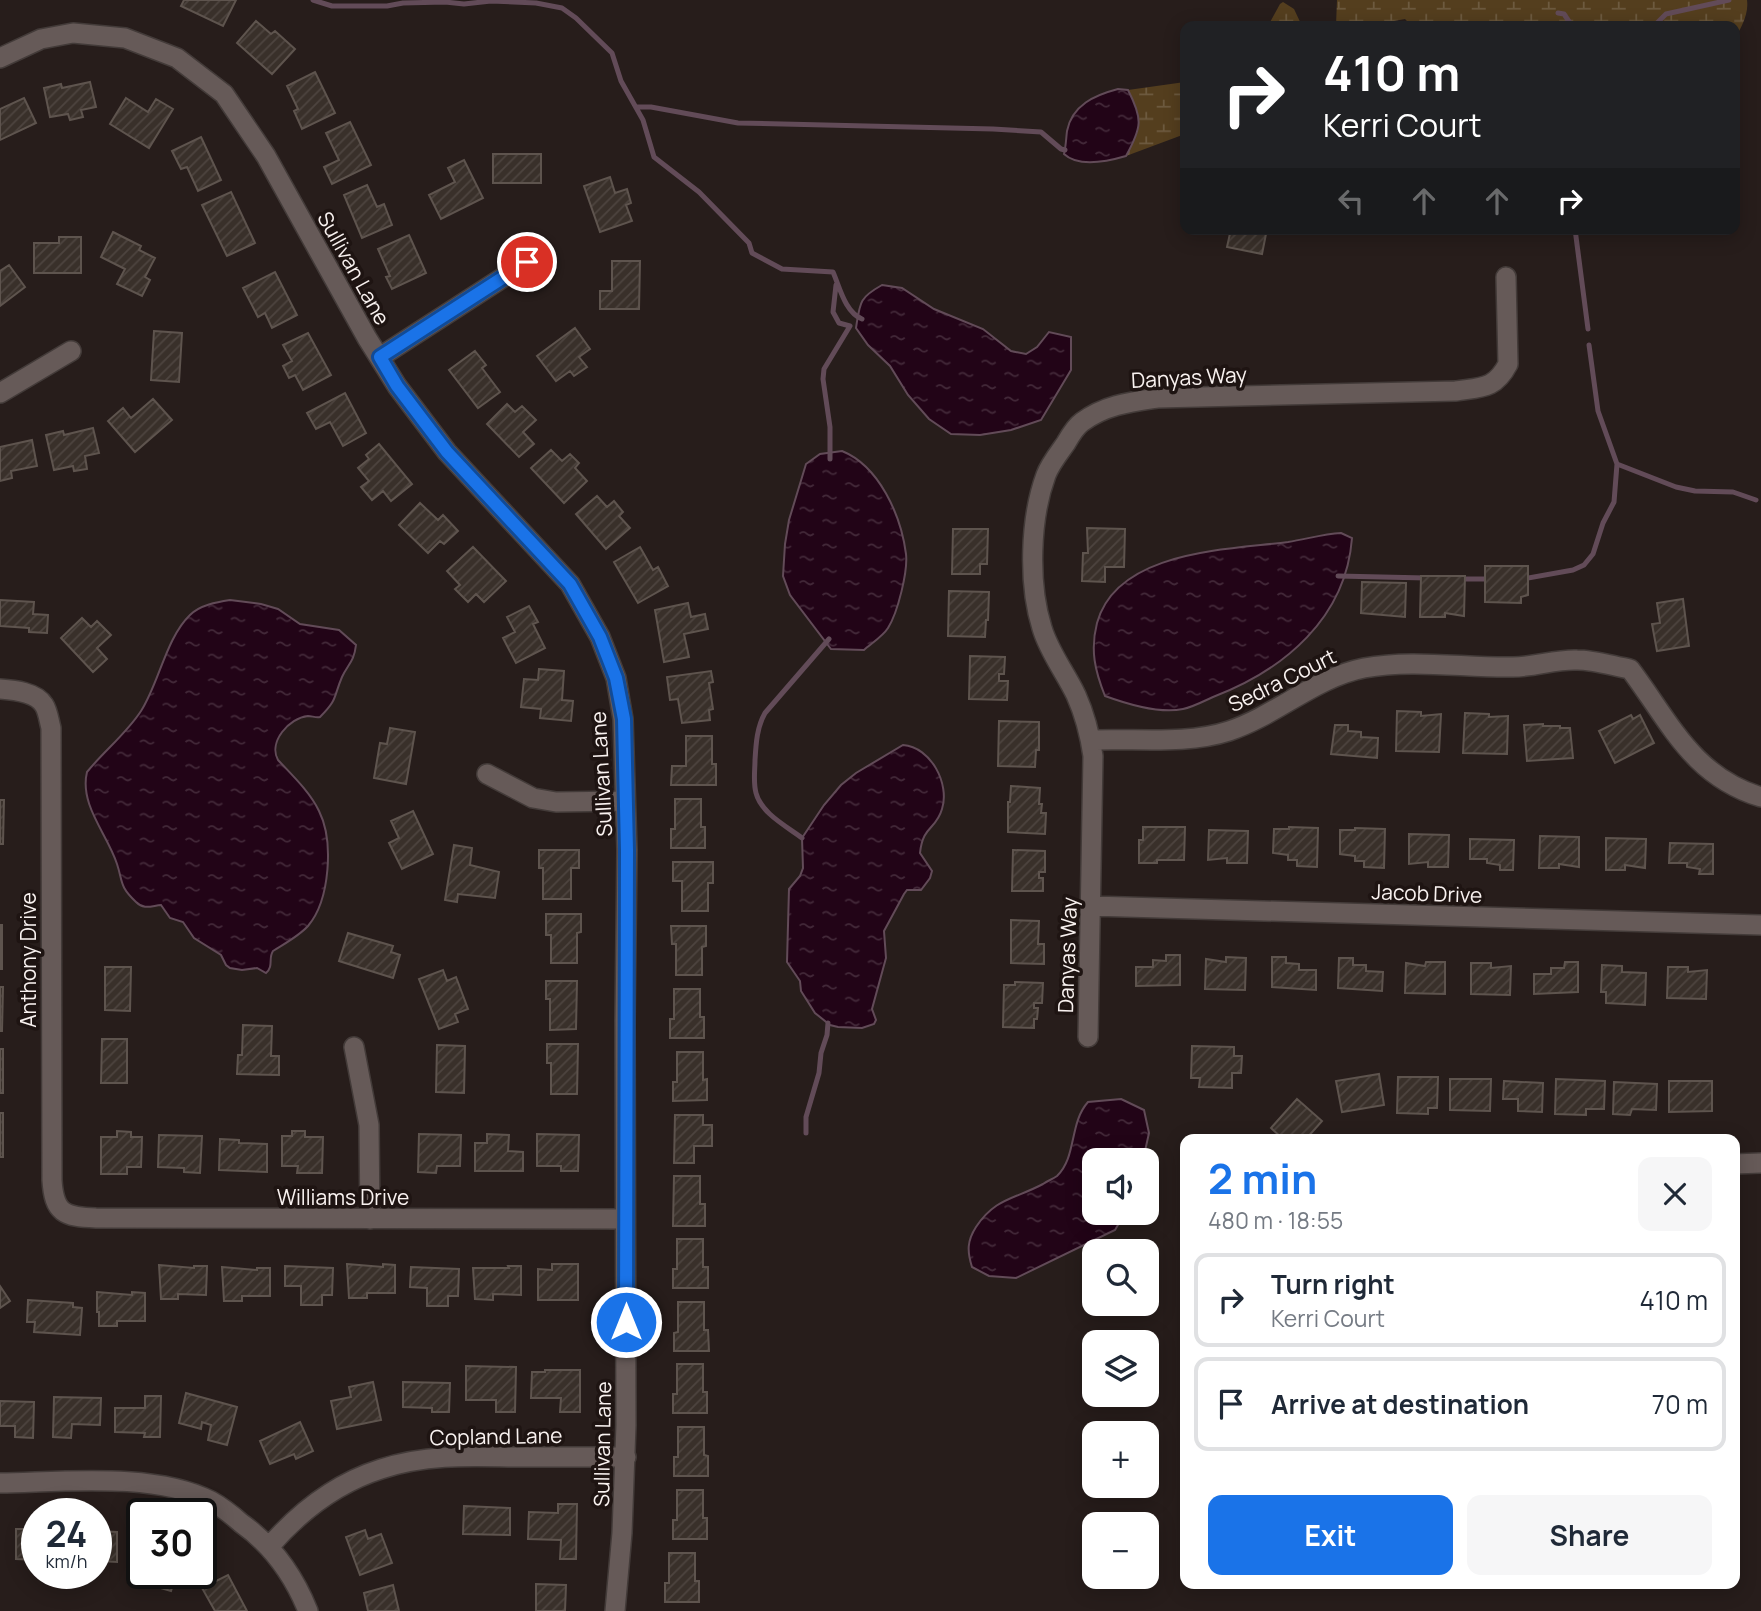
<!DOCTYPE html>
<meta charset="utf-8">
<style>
:root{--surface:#fff;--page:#f6f6f7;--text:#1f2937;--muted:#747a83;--line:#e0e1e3;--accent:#1a73e8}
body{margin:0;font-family:Manrope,sans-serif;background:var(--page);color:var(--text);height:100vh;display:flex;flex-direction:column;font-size:26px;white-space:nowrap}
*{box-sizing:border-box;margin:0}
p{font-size:23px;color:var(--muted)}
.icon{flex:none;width:38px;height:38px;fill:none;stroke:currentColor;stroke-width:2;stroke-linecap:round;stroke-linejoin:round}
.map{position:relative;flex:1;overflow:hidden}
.sheet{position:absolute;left:1180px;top:1134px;width:560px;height:455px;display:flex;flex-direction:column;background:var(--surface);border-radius:14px;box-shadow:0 4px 18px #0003}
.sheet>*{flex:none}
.banner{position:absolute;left:1180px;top:21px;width:560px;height:214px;border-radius:14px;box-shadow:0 4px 18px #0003;background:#202124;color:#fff;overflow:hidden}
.tools{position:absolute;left:1082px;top:1148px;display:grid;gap:14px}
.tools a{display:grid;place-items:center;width:77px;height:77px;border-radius:14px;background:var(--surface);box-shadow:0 4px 18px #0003;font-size:35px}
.speed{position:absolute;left:21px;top:1498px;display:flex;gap:14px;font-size:35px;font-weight:700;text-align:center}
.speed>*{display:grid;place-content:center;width:91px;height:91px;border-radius:50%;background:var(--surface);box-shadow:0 4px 18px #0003;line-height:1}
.speed small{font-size:18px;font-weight:400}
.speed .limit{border:4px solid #111;border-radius:10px;background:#fff;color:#111}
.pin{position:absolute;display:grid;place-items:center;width:60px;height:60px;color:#fff;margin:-30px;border:4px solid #fff;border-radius:50%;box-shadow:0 2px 7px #0007}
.me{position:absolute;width:77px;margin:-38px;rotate:0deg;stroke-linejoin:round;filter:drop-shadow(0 0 5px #0008)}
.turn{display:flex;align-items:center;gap:24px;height:147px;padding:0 28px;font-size:32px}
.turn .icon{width:91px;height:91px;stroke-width:2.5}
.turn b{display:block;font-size:49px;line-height:60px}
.lanes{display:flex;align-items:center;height:66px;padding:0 28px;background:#0003;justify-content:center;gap:35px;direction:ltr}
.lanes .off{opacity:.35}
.round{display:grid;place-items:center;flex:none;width:74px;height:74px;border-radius:14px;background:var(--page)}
.headline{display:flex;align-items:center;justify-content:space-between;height:119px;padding:0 28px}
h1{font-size:42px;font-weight:700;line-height:52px;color:var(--accent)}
.cta{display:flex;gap:14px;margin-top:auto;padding:14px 28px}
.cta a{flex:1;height:80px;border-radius:14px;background:var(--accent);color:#fff;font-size:28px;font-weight:700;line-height:80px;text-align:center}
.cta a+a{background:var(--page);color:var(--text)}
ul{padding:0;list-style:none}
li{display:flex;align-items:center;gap:21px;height:94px;margin:0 14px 10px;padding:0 14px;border:4px solid var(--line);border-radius:14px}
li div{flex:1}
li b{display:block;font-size:26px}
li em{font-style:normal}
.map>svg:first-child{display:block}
.wetland{fill:url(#wetland-marsh)}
.water{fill:url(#water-ripples);stroke:#624b58;stroke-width:2}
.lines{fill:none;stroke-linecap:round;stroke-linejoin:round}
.stream{stroke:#624b58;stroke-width:5}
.building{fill:url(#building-hatch);stroke:#5e544e;stroke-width:2}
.minor-casing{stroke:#433b39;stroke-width:22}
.minor{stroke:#665a58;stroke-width:19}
.route-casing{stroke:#114b97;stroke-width:18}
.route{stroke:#1a73e8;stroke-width:12}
.labels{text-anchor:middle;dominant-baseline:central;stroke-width:7;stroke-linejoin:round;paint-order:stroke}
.street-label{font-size:21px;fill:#f9f2f0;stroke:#1e1412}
</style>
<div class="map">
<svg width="1761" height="1611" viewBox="0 0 1761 1611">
<defs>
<pattern id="wetland-marsh" width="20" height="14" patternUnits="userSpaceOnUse" patternTransform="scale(1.75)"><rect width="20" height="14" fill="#543e1e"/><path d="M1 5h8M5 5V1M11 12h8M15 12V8" fill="none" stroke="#6d5a3f"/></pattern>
<pattern id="water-ripples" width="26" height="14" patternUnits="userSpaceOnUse" patternTransform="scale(1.75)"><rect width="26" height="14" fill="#220417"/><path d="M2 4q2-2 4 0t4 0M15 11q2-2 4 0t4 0" fill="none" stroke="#432939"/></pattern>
<pattern id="building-hatch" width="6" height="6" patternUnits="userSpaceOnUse" patternTransform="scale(1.75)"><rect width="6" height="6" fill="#39302a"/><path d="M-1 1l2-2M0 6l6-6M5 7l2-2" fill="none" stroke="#4d443f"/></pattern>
</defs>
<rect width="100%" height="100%" fill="#271d1b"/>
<path class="wetland" d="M1337,0H1747C1749,14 1741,28 1734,40V26H1412L1405,19L1394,21L1386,26H1336Z
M1283,2L1294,9L1302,26H1268L1280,4Z
M1185,82V134L1126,156C1142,127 1143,119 1128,90Z"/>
<path class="water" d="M1118,89L1128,90C1143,119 1142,127 1126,156C1109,161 1079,168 1064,154C1066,146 1066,139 1067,131C1072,105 1095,95 1118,89Z
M882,285L902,288L934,309L983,329L1011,351L1026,354L1037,347L1049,332L1071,337V370L1041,420L1011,430L980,435L951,434L929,419L908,395L890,366L868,345L856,328C860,302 859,298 882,285Z
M842,451C879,466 901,515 906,554C908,571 898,612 888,628C883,636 872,643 864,650L831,649L790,595L783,576L785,544L789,520L806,464L820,454Z
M1341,533L1352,538C1346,618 1284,670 1213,697C1204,701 1193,707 1183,709C1160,714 1127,704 1105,696C1095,671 1090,650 1097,623C1117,550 1228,550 1288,542C1307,539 1323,534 1341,533Z
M230,600L261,604L278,609L300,624L339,630L356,645C354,662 348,664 342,677C333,698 338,699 320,717C316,718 312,716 308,716C289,718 268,742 278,760C292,775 310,792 319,811C334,841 330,900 308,926C299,936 284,944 273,951C268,958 274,966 266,973L257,968L242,970L230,968L226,965L221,955L194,938L183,922L170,918L161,905C151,906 144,910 136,902C119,886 123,882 117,864C108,835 79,805 87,772C104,751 126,734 141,711C159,683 166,638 190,615C200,605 217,602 230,600Z
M903,745C931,747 950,784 942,809C936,830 923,825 920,853L932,871L930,878L921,890H907L904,894L884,931L886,958L872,1009L876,1020L874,1024L862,1028L838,1027L830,1025L815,1013L801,991L800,981L787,962L789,889L800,876L803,868L802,838L824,805L841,785L856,773Z
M1121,1099L1144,1110L1149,1133L1143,1160H1094V1213H1125L1115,1230L1016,1278L989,1276L972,1267C967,1251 967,1241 976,1227C995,1198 1015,1199 1043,1184C1047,1181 1053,1179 1057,1176C1077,1157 1069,1123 1088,1102Z"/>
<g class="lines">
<path class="stream" d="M313,0L332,6H387L403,3L445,2L464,4L491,1L536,3L562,8L576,18L612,53L621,81L643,120L654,157L699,192L749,243L752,253L782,269L833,272C840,288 845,312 862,319
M1558,13L1564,14L1572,26
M1654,26L1666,14L1729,0
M636,107H651L738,123L993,129L1041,132L1061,149L1065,150
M1575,229L1588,329
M830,459V427L823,379L824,369L850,326L839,323L833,312L836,285
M1617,464L1676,487L1695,491L1733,492L1756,500
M1338,576L1426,578
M1461,579H1489
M1523,579L1573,570L1584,565L1593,554L1603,523L1614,502L1617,464L1598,411L1589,345
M802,838C786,826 761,813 756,793C753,782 755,770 755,760C756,743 757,727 765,713L829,639
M806,1133V1117L819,1073L821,1053L827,1035L828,1023"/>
</g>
<path class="building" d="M184,0H236L223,26L181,6Z
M256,21L271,34L275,31L295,49L272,74L237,43Z
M315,72L335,113L302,129L294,111L298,109L287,86Z
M90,82L96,107L81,110L83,117L70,120L68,114L50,117L44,88L61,84L62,88Z
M24,98L36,123L0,140V109Z
M126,98L148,112L156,99L173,109L149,148L110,124Z
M350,122L371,165L332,184L324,167L339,160L326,133Z
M201,137L221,180L198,191L187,167L181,169L172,151Z
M493,154H541V183H493Z
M464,160L483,198L441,219L429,195L455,182L448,168Z
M610,177L615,193L627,189L631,203L626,205L632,221L600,232L584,186Z
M367,185L377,207L384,204L392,225L362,238L344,195Z
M231,192L255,243L227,256L202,205Z
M1231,229H1267L1262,254L1227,247Z
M113,232L141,246L139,250L155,258L145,277L150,280L142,296L117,284L125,269L101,257Z
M409,235L426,273L392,289L386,277L390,276L378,249Z
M59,237H81V273H34V243H59Z
M612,261H640L639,309H600V291H612Z
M9,265L25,287L0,306V271Z
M275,272L297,315L272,328L265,313L258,317L243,288Z
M575,328L590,349L579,357L587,367L574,376L570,371L556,381L537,356Z
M154,331L182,333L179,382L151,380Z
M308,333L331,375L303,390L295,375L289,378L283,366L292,361L283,345Z
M475,351L486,365L482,368L500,392L478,408L449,370Z
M345,393L366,433L343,446L330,422L316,429L307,413Z
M153,399L172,420L135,452L108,421L123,408L131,418Z
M507,404L515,412L522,406L536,420L523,432L534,444L519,457L487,424Z
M93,428L99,453L85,456L87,469L74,471L73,466L54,470L46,435L63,431L64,435Z
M32,440L37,466L11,471L12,478L0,481V447Z
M379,444L412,484L391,501L383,491L372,500L361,487L369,481L358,468L369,459L366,455Z
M551,450L562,461L570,454L579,463L575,468L587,481L564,503L531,468Z
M597,496L607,507L614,501L623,512L619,516L630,528L606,549L576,514Z
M420,503L438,520L443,515L458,531L444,544L440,541L428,553L399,525Z
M1087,528L1125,529L1124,567H1105V582L1082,581L1083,553H1088Z
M953,529H988L987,564H980V574H952Z
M473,547L506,581L484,602L476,594L468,602L455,589L460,585L447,571Z
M640,547L653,570L658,567L668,586L638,603L614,562Z
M1485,566H1528V595L1521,597V603L1485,602Z
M1421,576H1465L1464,616L1445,613V617H1420Z
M1362,582L1406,583L1405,617L1361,613Z
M949,591L989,592L988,620H986L985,637L948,636Z
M1683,599L1689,646L1657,651L1652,624L1660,623L1657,603Z
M0,600L34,602L33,614L48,615L47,633L29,632V628L0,626Z
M688,603L691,617L705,614L708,629L684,634L689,657L664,662L655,610Z
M529,606L538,622L533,624L545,648L516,663L503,638L515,632L507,617Z
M82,618L91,627L97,621L111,635L97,648L107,659L93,672L61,638Z
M970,656L1005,657L1004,674H999V681H1008L1007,700L969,699Z
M539,669L564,671L562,700L573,701L571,721L540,718L541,709L521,707L524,679L538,680Z
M711,671L713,682L709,683L713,709L709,710L710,720L682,723L678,699L670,700L667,677Z
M1397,711L1421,712V716L1441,714L1439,752L1396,751Z
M1465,713L1489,714V717L1508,716L1507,754L1463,753Z
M1631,715L1633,719L1640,715L1654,743L1615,763L1599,731Z
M999,721L1039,722V750H1036L1035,767L998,766Z
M1543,724V726H1560V728H1570L1573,758L1527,761L1524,725Z
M1335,725H1348V731L1361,732V737L1378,738L1377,758L1331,754Z
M390,728L415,732L406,784L374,778L380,743L387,744Z
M686,736H712V764H716V785H671L672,766H686Z
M1011,786L1040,788L1039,804H1042L1041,813H1046L1045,834L1008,832V802H1010Z
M675,799H701V827H705V848H671V829H675Z
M0,800H4L3,844H0Z
M413,811L433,854L402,869L389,843L399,838L391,821Z
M1143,827H1185L1184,860H1157V863H1139V840H1143Z
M1289,827L1318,828L1317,867L1297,866V860H1288V855L1273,853L1274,829H1289Z
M1355,828L1385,829L1384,868L1364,867V861H1355V856L1340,854V830H1355Z
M1209,830L1248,831L1247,863H1227V858L1208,860Z
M1409,834L1449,835L1448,867H1428V862L1409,864Z
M1540,836L1579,837V867L1559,864V868H1539Z
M1606,838L1646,839L1645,868L1625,865V870H1606Z
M1470,839L1514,840L1513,870H1500V865L1487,863V859H1470Z
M1670,843L1713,844V874H1699L1700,869L1687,867V863H1669Z
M454,845L472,848L470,865L499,872L495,898L458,894L457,902L445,900Z
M539,850H579V868H571V899H543V868H539Z
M1013,850L1045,851V872H1039V878H1043V891H1012Z
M673,862H713V883H708V911H682V881H673Z
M546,914H581V932L577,933V963H551V935H546Z
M1011,920L1039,921L1038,944H1044V964L1011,963Z
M0,925H2V969H0Z
M671,926H706V946L702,947V975H676V944H672Z
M348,933L393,946L391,952L400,955L393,978L339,961Z
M1166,955H1180V985L1136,986V967H1153V960L1166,961Z
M1226,957L1246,958L1245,990L1205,989L1206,959L1226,962Z
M1272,957H1286V963L1299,964V970H1316V990L1272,987Z
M1339,958H1353V965H1366V971L1383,972L1382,991L1338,988Z
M1426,962H1445V994L1405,993L1406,963L1425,966Z
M1565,962H1578V992L1534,994V974H1551V968H1564Z
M1471,963H1491V968L1511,966L1510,995L1471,994Z
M1602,965L1622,966V972L1646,973L1645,1005L1606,1003V992H1601Z
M105,967H131L130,1011L105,1010Z
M1668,967H1688V972L1707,970L1706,999L1667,998Z
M443,970L447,981L456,977L468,1009L455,1014L458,1022L439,1029L419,979Z
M546,981H577L576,1029L550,1030V999H546Z
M1015,982L1043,983L1042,1003H1034V1008H1038L1037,1019H1034V1028L1003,1027L1004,985H1015Z
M0,987H3L2,1031H0Z
M674,989H700V1017H704V1038H670V1019H674Z
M243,1025L272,1026L271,1056H279V1075L237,1074L238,1055H242Z
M102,1039H127V1083H101Z
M547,1044H578L577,1094H551V1063H547Z
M437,1045L465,1046L464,1093L436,1092Z
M1192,1046L1234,1047V1056H1242L1241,1073H1232V1088L1199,1087L1200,1078H1191Z
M0,1049H3V1093H0Z
M677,1052H703V1080L707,1079V1100L673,1101V1082H677Z
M1379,1074L1384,1105L1342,1112L1336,1081Z
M1398,1077H1438L1437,1108H1428V1114L1397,1113Z
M1450,1079H1491L1490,1111L1450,1110Z
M1556,1079L1605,1081L1604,1109H1586V1115L1555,1114Z
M1504,1081L1543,1083L1542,1112L1518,1111V1099H1503Z
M1669,1081H1712V1111L1669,1112Z
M1614,1082L1657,1084L1656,1110L1632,1109L1630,1115L1613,1114Z
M1297,1099L1322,1121L1306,1139H1283L1271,1128Z
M0,1113H3V1157H0Z
M675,1115H703V1125H712V1146H694V1163H674Z
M117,1131L131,1132V1137H142L141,1167H127V1174H101V1137H117Z
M292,1131H305V1137H323L322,1173H297L298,1166H282V1136H292Z
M419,1134L461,1135L460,1166H437L436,1173L418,1172Z
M487,1134L509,1135L508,1151L523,1152V1171H475V1143H487Z
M537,1134L579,1135L578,1171H561V1166H537Z
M159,1135L202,1136L200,1173L184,1172V1168L158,1167Z
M220,1139L239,1140V1143L267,1144V1172L219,1170Z
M674,1176H700V1204H705V1226H673Z
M677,1239H703V1267H708V1288H673V1269H677Z
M347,1264L383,1267V1264L395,1265V1293H367V1298H349Z
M552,1264H578V1300H538V1269L552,1270Z
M159,1265L194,1268V1266H207L206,1295L178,1294V1299H161Z
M285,1266L333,1268L332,1295H322V1305H301V1286H285Z
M508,1266H521V1295L493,1294V1300L475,1299L473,1268H509Z
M222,1267L257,1270V1268H270V1296H242V1301H224Z
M411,1267L459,1269L458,1296H448V1306H427V1288L410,1287Z
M0,1286L10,1301L0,1308Z
M97,1292L132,1295V1292L145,1293V1321H117V1326H99V1312H97Z
M28,1300L73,1303V1307L82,1308L80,1335L34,1332L35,1322H27Z
M678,1302H704V1330H708L709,1351H674V1333L678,1332Z
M677,1364H703V1392H707V1413H673V1394H677Z
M466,1366L516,1367L515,1412H496V1400H466Z
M545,1370H580V1412H560L561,1398H531L532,1372H545Z
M373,1382L381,1420L337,1429L331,1401L351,1397L349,1387Z
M403,1382L450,1383L449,1412H432V1408L403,1407Z
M186,1393L237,1407L227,1445L208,1440L211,1425L202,1422L201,1429L179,1423Z
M145,1396H161L160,1437H144L145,1433L115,1432V1408H145Z
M54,1397L101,1398L100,1425L72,1424L71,1438L53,1437Z
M0,1401L34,1402L33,1438L15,1437V1426H0Z
M300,1422L313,1451L296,1459L294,1454L270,1464L260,1441Z
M678,1427H704V1455L708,1456V1476H674V1457H678Z
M677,1490H703V1518H707V1539H673V1520H677Z
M558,1504H577L576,1559H560L561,1540L528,1539L529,1512L558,1513Z
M464,1506L510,1508V1535L463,1534Z
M16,1529H37V1560L16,1559Z
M365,1530L368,1539L381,1534L392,1563L360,1575L346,1537Z
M96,1531L117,1532V1562L98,1561V1569Z
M669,1553H695V1581H699V1602H665V1583H669Z
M142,1573H185L182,1584L174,1581L171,1591L140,1582Z
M228,1575L247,1611H215L202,1588Z
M536,1584L566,1585L565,1611H536Z
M393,1585L399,1611H368L364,1593Z"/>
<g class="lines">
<defs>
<path id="minor" d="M0,58L41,39L73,33L125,38L177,58L224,94L266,156L367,338L397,386L447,452L570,584L600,637L616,678L623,719L627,850L625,1021L626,1425L622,1533L615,1611
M380,357L527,262
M0,393L71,351
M0,689C14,690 36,692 44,705C48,711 49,721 51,728L52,1180C54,1213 64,1217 96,1218L625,1219
M1091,740C1136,738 1186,745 1229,731C1277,715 1314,678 1364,668C1413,659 1465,668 1513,667C1535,667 1556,659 1577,660C1594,660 1613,666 1630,669C1670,722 1692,776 1761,797
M487,774L533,798L556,802L625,801
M1091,906L1761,925
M1088,1037L1093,756C1090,735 1085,715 1076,695C1065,672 1049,652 1042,628C1028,584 1030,518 1046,475C1050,464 1059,453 1066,443C1070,436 1075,427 1082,422C1105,405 1130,402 1157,398L1456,391C1482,387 1495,389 1508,364L1506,277
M354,1047L369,1125L370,1219
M1734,1164L1761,1163
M0,1483C63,1482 155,1472 211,1501C222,1507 232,1515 241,1523C272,1545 294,1576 308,1611
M269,1547C299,1512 337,1483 381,1469C423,1455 466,1456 508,1457C547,1457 587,1457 626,1457"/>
</defs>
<use href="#minor" class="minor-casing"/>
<use href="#minor" class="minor"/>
</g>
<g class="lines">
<defs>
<path id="route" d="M527,262L380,357L397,386L447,452L570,584L600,637L616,678L624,719L627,850L626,1322"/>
</defs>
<use href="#route" class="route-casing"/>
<use href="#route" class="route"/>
</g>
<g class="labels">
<g class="street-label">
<text transform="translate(354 268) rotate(61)">Sullivan Lane</text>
<text transform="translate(1189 377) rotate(-3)">Danyas Way</text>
<text transform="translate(1282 680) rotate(-26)">Sedra Court</text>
<text transform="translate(601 774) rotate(-93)">Sullivan Lane</text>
<text transform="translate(1427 893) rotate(2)">Jacob Drive</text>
<text transform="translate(1067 955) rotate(-88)">Danyas Way</text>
<text transform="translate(28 960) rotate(-90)">Anthony Drive</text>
<text x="343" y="1197">Williams Drive</text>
<text transform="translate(496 1436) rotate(-1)">Copland Lane</text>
<text transform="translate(602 1444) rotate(-89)">Sullivan Lane</text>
</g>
</g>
</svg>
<div class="tools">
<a><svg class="icon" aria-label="sound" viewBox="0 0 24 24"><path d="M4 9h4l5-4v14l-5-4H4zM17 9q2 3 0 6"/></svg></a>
<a><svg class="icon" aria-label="search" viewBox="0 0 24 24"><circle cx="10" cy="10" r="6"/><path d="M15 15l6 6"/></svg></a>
<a><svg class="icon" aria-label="layers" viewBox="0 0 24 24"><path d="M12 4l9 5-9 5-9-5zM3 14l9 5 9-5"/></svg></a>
<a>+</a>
<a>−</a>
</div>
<div class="speed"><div>24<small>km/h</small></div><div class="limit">30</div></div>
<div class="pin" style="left:527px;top:262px;background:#d93025"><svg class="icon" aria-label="arrive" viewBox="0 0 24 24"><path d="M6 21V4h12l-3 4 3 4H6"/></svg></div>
<svg class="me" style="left:626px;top:1322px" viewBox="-20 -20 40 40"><circle r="17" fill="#1a73e8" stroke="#fff" stroke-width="3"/><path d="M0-11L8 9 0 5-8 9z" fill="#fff"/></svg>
<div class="banner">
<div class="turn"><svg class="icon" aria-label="right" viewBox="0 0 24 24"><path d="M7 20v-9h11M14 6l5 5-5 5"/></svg><div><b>410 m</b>Kerri Court</div></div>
<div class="lanes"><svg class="icon off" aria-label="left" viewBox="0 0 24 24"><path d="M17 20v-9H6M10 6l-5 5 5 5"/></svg><svg class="icon off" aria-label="ahead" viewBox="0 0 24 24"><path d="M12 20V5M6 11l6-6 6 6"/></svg><svg class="icon off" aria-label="ahead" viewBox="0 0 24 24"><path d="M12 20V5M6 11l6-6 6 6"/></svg><svg class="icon" aria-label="right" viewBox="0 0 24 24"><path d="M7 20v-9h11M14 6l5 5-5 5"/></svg></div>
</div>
<section class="sheet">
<div class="headline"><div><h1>2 min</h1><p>480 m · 18:55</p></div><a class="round"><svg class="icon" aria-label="close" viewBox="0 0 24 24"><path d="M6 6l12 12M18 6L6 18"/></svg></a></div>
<ul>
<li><svg class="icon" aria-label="right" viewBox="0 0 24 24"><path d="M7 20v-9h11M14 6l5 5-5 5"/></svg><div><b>Turn right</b><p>Kerri Court</p></div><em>410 m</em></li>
<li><svg class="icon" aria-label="arrive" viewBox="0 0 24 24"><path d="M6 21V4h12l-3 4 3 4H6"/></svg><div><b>Arrive at destination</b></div><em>70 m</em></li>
</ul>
<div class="cta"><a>Exit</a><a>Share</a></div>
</section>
</div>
